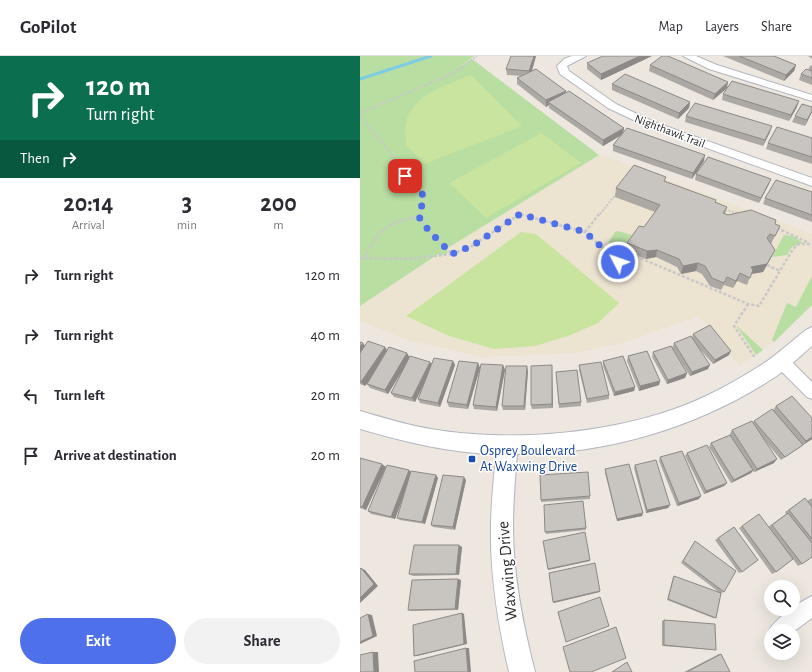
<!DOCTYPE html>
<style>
:root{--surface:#fff;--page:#f2f2f3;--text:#2b2b33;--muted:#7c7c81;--line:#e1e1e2;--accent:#4f70eb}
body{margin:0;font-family:"Alegreya Sans",sans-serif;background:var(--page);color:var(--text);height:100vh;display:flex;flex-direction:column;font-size:15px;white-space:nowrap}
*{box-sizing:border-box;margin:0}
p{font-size:13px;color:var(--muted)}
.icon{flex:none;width:22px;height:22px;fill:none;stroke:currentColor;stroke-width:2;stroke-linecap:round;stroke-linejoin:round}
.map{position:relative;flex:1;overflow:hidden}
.details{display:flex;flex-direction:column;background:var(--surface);width:360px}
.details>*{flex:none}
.top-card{background:#0b6e4f;color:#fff;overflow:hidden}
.tools{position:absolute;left:404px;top:524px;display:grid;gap:8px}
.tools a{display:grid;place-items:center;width:36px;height:36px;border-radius:50%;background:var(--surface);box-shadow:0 4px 16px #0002;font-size:20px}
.pin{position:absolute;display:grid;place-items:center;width:34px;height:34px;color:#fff;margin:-17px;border-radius:8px;box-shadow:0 2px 6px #0006}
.me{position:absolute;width:44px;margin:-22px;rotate:311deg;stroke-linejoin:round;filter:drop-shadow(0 0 3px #0008)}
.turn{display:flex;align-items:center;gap:14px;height:84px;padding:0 20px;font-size:18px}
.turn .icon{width:52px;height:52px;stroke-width:2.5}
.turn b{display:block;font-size:28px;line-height:34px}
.then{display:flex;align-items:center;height:38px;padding:0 20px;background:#0003;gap:8px;font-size:15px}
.eta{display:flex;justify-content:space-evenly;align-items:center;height:68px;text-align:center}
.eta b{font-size:24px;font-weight:600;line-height:28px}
.primary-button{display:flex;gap:8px;margin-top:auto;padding:8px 20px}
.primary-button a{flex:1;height:46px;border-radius:24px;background:var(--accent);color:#fff;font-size:16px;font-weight:600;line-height:46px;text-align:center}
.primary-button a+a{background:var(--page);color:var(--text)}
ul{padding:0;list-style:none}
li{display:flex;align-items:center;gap:12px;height:60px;padding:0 20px}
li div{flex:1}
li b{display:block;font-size:15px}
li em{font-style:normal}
header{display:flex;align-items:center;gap:24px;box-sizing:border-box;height:56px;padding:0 20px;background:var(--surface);border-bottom:1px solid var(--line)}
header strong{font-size:19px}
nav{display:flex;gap:22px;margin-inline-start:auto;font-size:14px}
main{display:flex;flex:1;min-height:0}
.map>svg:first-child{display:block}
.education{fill:#ece3d1}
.green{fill:#b8dea2}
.pitch{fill:#c8e49e}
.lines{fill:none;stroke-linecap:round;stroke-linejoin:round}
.stream{stroke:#7dcce5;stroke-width:3}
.minor-casing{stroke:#b3b6be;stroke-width:2}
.tertiary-casing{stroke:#b3b6be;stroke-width:2}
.path-far1{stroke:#c8c8c8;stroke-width:2;stroke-dasharray:2 1.5;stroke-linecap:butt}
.path{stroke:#c8c8c8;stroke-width:2.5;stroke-dasharray:3 2;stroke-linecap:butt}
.minor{fill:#fff;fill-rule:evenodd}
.tertiary{fill:#fff;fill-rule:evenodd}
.wall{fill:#aca9a4}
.shaded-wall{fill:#8c8986}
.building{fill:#c8c4bf;stroke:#8c8986}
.route{stroke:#4f70eb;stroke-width:7;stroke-dasharray:0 12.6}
.transit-dot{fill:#1a4fb4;stroke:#fff;stroke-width:1.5}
.labels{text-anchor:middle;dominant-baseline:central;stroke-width:3;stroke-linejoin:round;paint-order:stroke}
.far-street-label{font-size:12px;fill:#2c2c2c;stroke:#fff}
.transit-label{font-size:14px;fill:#164399;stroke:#fff;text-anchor:start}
.near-street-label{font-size:17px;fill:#2c2c2c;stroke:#fff}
</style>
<header>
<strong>GoPilot</strong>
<nav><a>Map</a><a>Layers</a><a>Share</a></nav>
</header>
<main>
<section class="details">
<div class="top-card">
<div class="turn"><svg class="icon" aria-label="right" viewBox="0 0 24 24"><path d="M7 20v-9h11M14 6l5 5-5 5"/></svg><div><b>120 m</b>Turn right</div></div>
<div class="then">Then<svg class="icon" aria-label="right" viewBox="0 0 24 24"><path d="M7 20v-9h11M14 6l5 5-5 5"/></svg></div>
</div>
<div class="eta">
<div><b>20:14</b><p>Arrival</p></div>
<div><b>3</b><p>min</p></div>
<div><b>200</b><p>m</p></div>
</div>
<ul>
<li><svg class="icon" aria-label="right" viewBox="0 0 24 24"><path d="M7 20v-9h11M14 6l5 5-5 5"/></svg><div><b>Turn right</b></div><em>120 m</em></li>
<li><svg class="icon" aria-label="right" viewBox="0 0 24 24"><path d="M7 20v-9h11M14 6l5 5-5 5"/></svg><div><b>Turn right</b></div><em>40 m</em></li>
<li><svg class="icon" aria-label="left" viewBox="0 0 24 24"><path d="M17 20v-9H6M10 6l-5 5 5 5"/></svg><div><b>Turn left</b></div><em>20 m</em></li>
<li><svg class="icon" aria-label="arrive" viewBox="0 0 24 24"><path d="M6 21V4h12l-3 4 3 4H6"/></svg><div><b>Arrive at destination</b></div><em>20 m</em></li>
</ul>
<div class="primary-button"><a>Exit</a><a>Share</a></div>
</section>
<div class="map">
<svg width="452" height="616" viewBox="0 0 452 616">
<rect width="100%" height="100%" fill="#ede7e0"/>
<path class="education" d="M239,99L253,103L452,178V249L414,286L379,310L339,260L265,286L217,297L123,301L47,284L0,265V250L120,171Z"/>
<path class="green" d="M0,0H114L101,10L112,3L239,99L86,193L88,196L86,198L77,199L0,250Z
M258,175L272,179L257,199L250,191L249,185L255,176Z
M424,179L433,180L443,187L432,191L427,199L412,201Z
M452,220V249L414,286L412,284L427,247L436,251Z
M376,269L403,294L396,299Z"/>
<path class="pitch" d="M111,19L162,70L65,108L46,89C46,82 44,74 46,67C52,38 87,29 111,19Z
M182,77L221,107L126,162L89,127Z
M161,176L176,178L259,247L238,267L208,280L175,290L134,293L89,280L46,260Z"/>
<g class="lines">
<path class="stream" d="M0,23L71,0"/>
<defs>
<path id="minor" d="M212,0H226L207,10L209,15L256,48L294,66L452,122V130L286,70L248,52L200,18L197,10L204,3Z
M323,0H336L357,9L452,39V45L349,13Z
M422,300L427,301L452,326V343L447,341L417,311L415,306L417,301Z
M452,540V562L433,576V575H411V579L409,575C414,563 440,546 452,540Z"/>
<path id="tertiary" d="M452,271V290C439,301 426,314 412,323C338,371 246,399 157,398C155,422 153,447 153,471C153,520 163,569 175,616H149C138,568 130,520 131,471C131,446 134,422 136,398C89,397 45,386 0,373V355C18,360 37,366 55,370C144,389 266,379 348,339C365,331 382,321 398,311C415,301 430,286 446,274Z"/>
</defs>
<use href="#minor" class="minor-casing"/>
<use href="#tertiary" class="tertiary-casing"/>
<path class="path-far1" d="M0,57L92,18L117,0
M0,60L32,99L45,121L64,140L60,158
M365,154L379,157
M240,158L257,137"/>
<path class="path" d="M417,172L449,187
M225,176L240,157
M92,198L112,190L160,158L225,176L258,206L266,196L388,248L399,250L433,193L439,188H452
M4,202L48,203L92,198L69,175L59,161
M0,203L4,202C18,175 28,165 59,161L60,157
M407,209L420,215
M388,248L374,270L395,302"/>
<use href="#minor" class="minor"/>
<use href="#tertiary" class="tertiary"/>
</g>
<path class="wall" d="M176,0L172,15L264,72L263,76L344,105L332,123L253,95V89L260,80L243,90L189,52V49L186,51L157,28V22L161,20L147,19L146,13Z
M292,0L241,24L227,13V7Z
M363,0H414L436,9L434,15L424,25Z
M448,0H452V3Z
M290,9L367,32L353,44L289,15Z
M452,9V29L439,24L441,18L448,14L450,10Z
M252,28L330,46L329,52L318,63L252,34Z
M363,38L437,51L429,65L362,44Z
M452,51V56L445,70L432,66L435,60Z
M326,60L410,76L403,90L325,66Z
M452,82V108L406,93L408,87Z
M336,118L409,128L399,147L335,124Z
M306,121L305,125L367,151L365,158L368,159L415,168L420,170L411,188V202L403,216L391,218L387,229L377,225L373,232L364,229L361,234L350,230L342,218L336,215L321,218L317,211L296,201L286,203L266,195L267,187L284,171L295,156L255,141L256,132Z
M452,136V166L403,148L405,142Z
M333,278L369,299L353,308L337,290L348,313L330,320L312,292L314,287L332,282Z
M0,286L3,287L5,290L25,291L27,294L50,301L72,308L93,305L95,309L80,351L60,347L58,343L64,327L55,346L34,341L31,337L43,313L28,338L10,332L7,328L5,330L0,328Z
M293,296L327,317L325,322L307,328L292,301Z
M268,300L300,325L299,329L279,335L267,305Z
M243,305L275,331L274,335L254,340L243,310Z
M118,307L120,312L108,353L89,351L87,346Z
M143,309L145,314L137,355L114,353L113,349Z
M192,309L193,352L172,353L171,349Z
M219,309L249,339V343L227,347L219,314Z
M168,315L165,354H143L142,350Z
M196,316L221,346V350L199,352Z
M416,350L452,383L443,389L439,392L421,404L402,381L414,407L394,416L393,415L391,417L371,427L349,391L351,387L370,379V378L372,374L393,367L394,365L413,354Z
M327,397L364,430L344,438L325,400Z
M300,401L339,443L317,450L299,405Z
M0,402L26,411L6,454L0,452Z
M275,409L310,449L308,452L286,457L274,412Z
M245,413L283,457L282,460L257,465L245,417Z
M51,416L76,419L78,422L65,468L40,464L37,462L43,441L35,463L11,458L8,455Z
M106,424L95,474L73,471L71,469Z
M230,440V443L181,446V444Z
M445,442L447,445L452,442V501L442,508L438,510L433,503L416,516L412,518L379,472L382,470L408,471L426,458L425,456Z
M223,445L226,474L186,478L185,476Z
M358,482L382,516L379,517L355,484Z
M335,485L364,536L361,537L356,562H353L307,544L313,521L314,520L360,537L321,507Z
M102,491L99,519L53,520L49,518Z
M98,523L101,524L98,554L51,555L48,554Z
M304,564L356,594L302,590V565Z
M359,598H361L370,616H324Z"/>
<path class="shaded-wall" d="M174,0H176L170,21L169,15Z
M280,0H292L241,24V18Z
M436,9L434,15L424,25L426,19Z
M368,26L367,32L353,44L355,38Z
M206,35V41L188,46L189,49L186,51V44Z
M439,45L437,51L429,65L431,59Z
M330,46L329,52L318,63L319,57Z
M452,55V56L445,70L447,64Z
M412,70L410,76L403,90L405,84Z
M264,72L263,78L243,90V84Z
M345,99L344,105L332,123L333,117Z
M411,123L409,128L399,147L401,142Z
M297,194L296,201L286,203L287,195Z
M415,194L403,216L391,218L387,229L391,218V211Z
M338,207L336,215L321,218L323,210Z
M380,217L377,225L373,232L376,225Z
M3,287L6,292L0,300V291Z
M25,291L28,296L5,330L1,326Z
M371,295L369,299L353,308L355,304Z
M47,297L50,302L28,338L25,334Z
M93,305L95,309L80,351L78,347Z
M70,306L73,310L55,346L52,342Z
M118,307L120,312L108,353L107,349Z
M143,309L145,314L137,355L136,351Z
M192,309V314L193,352L192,348Z
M350,309L348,313L330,320L332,316Z
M167,310L168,315L165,354L164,350Z
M327,317L325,322L307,328L308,324Z
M300,325L299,329L279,335L280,330Z
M275,331L274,335L254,340L255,336Z
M452,381V383L443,389L446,385Z
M417,403L414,407L394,416L397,413Z
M22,408L26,411L6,454L2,451Z
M49,414L52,417L35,463L31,461Z
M393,414L391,417L371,427L374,424Z
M76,419L78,422L65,468L62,466Z
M104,421L106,424L95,474L93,471Z
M367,427L364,430L344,438L346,435Z
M341,440L339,443L317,450L319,447Z
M310,449L308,452L286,457L287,454Z
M283,457L282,460L257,465V463Z
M99,489L102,491L99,519L96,518Z
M230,504V505L188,514V513Z
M1,512L5,514L18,530L0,547Z
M98,523L101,524L98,554L95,553Z
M240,535V536L194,547L193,546Z
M102,557L104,558L107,588L57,600H54Z
M8,558L12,559L17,580L0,588V586Z
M106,592H109L111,616H108Z
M13,596H18L19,616H14Z"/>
<path class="building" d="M151,0H174L169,15L146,13Z
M243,0H280L241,18L227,7Z
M302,0H308L368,26L355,38L290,9Z
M379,0H414L436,9L426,19Z
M176,13L206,35L186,44L157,22Z
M446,13L452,15V22L441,18Z
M265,18L330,46L319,57L252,28Z
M372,25L439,45L431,59L363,38Z
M209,35L264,72L243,84L188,46Z
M335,47L412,70L405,84L326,60Z
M442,48L452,51V55L447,64L435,60Z
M417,71L452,82V101L408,87Z
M267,72L345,99L333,117L253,89Z
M348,101L411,123L401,142L336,118Z
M274,109L306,121L304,125L356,144L355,146L367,151L363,157L368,159L391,154L416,164L415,168L420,170L415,180L410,178L407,182L415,194L407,208L391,211L393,214L390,222L380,217L376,225L367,221L364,227L352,222L345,210L338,207L323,210L319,203L297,194L287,195L267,187L279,170L284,171L300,149L256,132Z
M416,124L452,136V159L405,142Z
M350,269L371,295L355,304L333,278Z
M331,280L350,309L332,316L314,287Z
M8,285L25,291L1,326L0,325V297Z
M0,286L3,287L0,291Z
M311,290L327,317L308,324L293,296Z
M29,291L47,297L25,334L7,328Z
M287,295L300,325L280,330L268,300Z
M50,300L70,306L52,342L31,337Z
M263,300L275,331L255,336L243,305Z
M74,302L93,305L78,347L58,343Z
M99,305L118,307L107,349L87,346Z
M241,306L249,339L227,343L219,309Z
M121,308L143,309L136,351L113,349Z
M192,309V348L171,349V310Z
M146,310H167L164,350H142Z
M217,314L221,346L199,348L196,316Z
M432,340L452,362V381L446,385L416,350Z
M412,353L443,389L425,401L394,365Z
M392,365L417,403L397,413L372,374Z
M370,379L393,414L374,424L351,387Z
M347,389L367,427L346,435L327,397Z
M322,395L341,440L319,447L300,401Z
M0,402L22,408L2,451H0Z
M296,404L310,449L287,454L275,409Z
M269,408L283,457L257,463L245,413Z
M27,409L49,414L31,461L8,455Z
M51,415L76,419L62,466L37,462Z
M228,416L230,440L181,444L180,419Z
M83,419L104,421L93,471L71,469Z
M445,442L452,451V483L429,454Z
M223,445L226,472L185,476L184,449Z
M428,457L452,487V501L442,508L412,469Z
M399,458L433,503L416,516L382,470Z
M374,471L398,504L382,516L358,482Z
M225,476L230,504L188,513L183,485Z
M335,485L376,515L364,536L323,505Z
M54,489H99L96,518H49Z
M235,507L240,535L193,546L189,517Z
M1,512L14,528L0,542V513Z
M314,520L361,537L356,562L308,543Z
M98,523L95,553L48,554L52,524Z
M240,541L249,570L206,586L198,556Z
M102,557L104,588L54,600L53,569Z
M8,558L13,580L0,586V562Z
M304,564L355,568L356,594L304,589Z
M256,571L266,602L231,616H210L203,591Z
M106,592L108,616H55L54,605Z
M13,596L14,616H0V599Z
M361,598L370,616H327Z
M267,606L272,616H252Z"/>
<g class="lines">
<path class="route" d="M45,120L64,140L59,161L69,175L92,198L112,190L160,158L225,176L258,206"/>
</g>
<rect class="transit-dot" x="108" y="399" width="8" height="8" rx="2"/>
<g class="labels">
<g class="far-street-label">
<text transform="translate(310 75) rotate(21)">Nighthawk Trail</text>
</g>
<g class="transit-label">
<text x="120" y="395">Osprey Boulevard<tspan x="120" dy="16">At Waxwing Drive</tspan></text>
</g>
<g class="near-street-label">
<text transform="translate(147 515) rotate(-95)">Waxwing Drive</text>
</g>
</g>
</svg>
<div class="tools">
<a><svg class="icon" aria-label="search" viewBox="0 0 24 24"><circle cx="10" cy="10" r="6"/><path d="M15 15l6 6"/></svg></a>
<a><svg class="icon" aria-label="layers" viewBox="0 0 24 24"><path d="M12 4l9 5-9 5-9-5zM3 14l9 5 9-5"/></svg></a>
</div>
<div class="pin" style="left:45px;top:120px;background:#d93025"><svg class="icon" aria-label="arrive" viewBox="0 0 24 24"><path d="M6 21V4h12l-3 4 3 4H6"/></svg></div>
<svg class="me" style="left:258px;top:206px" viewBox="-20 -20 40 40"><circle r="17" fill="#4f70eb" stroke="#fff" stroke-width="3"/><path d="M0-11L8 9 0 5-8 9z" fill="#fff"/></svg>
</div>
</main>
